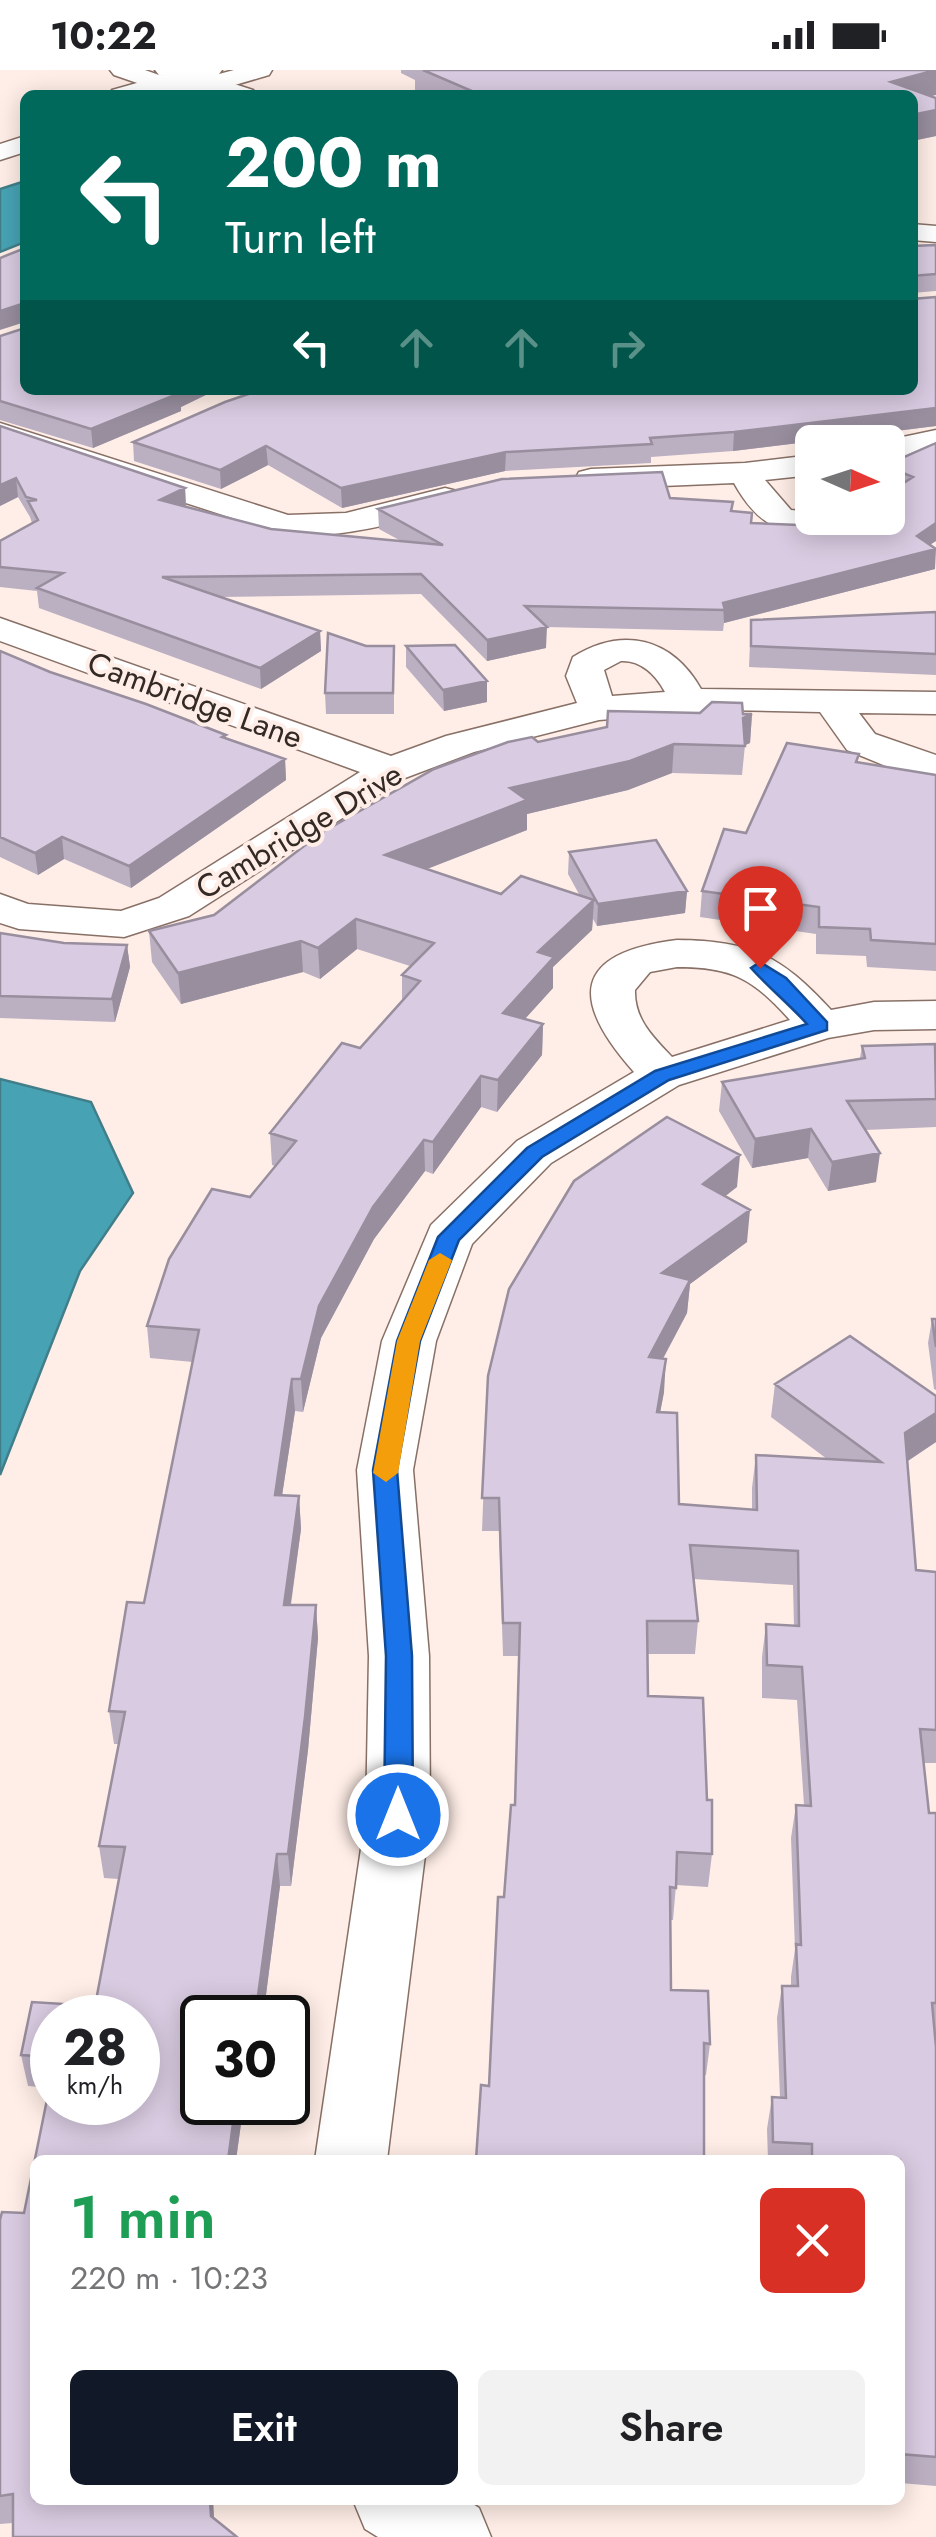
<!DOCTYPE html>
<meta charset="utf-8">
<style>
:root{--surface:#fff;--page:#f2f2f2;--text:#202124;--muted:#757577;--accent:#111827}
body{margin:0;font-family:Jost,sans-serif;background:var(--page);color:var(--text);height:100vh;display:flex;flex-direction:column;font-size:38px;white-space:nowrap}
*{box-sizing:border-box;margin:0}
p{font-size:32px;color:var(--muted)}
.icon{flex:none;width:55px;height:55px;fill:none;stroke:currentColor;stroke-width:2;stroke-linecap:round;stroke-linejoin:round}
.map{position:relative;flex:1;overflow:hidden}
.panel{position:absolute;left:30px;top:2085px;width:875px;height:350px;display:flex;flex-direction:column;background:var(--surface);border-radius:15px;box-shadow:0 5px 25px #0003}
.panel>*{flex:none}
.guide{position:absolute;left:20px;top:20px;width:898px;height:305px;border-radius:15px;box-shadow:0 5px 25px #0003;background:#00695c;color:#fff;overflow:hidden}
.needle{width:65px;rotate:93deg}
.controls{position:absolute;left:795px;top:355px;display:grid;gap:20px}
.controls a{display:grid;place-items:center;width:110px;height:110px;border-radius:15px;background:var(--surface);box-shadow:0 5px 25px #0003;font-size:50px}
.speed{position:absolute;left:30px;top:1925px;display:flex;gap:20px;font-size:50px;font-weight:700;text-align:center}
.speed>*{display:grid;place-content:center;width:130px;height:130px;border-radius:50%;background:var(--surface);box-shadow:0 5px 25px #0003;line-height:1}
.speed small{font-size:25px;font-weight:400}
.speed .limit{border:5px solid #111;border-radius:15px;background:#fff;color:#111}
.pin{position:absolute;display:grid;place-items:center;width:85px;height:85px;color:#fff;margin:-102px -42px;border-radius:50% 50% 50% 0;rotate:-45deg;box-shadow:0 0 10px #0007}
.pin .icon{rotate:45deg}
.me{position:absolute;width:110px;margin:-55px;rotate:0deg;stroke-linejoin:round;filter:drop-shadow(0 0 8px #0008)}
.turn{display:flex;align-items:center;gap:35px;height:210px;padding:0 40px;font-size:45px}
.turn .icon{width:130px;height:130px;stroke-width:2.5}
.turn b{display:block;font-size:70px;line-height:85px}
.lanes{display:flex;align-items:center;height:95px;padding:0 40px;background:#0003;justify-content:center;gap:50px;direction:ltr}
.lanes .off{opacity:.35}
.round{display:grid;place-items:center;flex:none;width:105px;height:105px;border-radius:15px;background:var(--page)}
.headline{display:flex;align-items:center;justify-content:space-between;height:170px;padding:0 40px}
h1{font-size:60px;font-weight:600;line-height:75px;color:#1e9e55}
.button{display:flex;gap:20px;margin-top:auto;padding:20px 40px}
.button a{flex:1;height:115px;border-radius:15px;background:var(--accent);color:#fff;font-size:40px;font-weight:600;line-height:115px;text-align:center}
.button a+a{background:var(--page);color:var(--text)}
.status{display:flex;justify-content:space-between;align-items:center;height:70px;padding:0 50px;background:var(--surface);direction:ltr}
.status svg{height:28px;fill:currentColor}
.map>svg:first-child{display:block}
.water{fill:#47a3b4;stroke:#417e89;stroke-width:2.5}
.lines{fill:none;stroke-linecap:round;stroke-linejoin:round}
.street-casing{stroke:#887066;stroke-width:3}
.secondary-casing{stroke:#887066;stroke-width:3}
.street{fill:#fff;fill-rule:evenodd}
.secondary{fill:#fff;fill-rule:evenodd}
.wall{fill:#bbafc2;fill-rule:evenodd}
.shaded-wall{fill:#988e9e}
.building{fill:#d9cbe1;stroke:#988e9e;stroke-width:2.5}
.route{fill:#1a73e8;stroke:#114b97;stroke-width:2.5}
.slow{fill:#f59e0b}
.labels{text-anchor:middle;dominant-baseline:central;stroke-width:8;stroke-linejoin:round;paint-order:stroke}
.far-street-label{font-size:32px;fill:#332925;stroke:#ffeee7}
</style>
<div class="status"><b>10:22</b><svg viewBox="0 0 49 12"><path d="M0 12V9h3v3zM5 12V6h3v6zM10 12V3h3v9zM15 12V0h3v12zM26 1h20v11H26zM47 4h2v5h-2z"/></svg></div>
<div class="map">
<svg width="936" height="2467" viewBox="0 0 936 2467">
<rect width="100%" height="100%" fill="#ffeee7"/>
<path class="water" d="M25,111V172L0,182V119Z
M0,1009L91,1032L133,1123L80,1201L0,1405Z"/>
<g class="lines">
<defs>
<path id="street" d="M110,0H145L159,5L155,0H191L253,20L257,25H221L160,5L203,20L207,25H172L114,5Z
M912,154L936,156V172L912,170Z
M0,353L288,445L346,443L445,418L457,421L462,428L457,435C400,452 345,469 285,465L0,373Z
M936,360V380L888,390V372H879Z
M812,385V405L765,410L791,440L812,442V448H852L847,455C792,469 763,465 734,413L591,419L579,416L575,409L579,402L591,399L745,393Z
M0,548L391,686L446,666L577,633L566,606L573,587C623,556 672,568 701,619L936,622V644L859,643L875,664L936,685V709L893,699L847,680L820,642L724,640L599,650L474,682L405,708L189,846L124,867L19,859L0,853V824L28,834L121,841L159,828L360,702L0,571ZM621,591C641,590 656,605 665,622L612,626L604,600Z
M677,870C752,871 780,885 831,940L874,932L936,931V959L874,960L828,968L679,1015L551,1093L472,1174L436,1271L413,1400L429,1586L430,1745L387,2090H315L366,1745L369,1586L357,1400L382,1271L431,1155L517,1071L634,1002C570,930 572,883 677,870ZM677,897C733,897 753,909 790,950L672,987C653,967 634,949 635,920L650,902Z
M353,2430H467L479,2438L491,2467H378L365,2459Z"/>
<path id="secondary" d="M183,0H222L219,4L234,0H272L269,5L201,25H166L169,19L148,25H109L112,20Z
M25,66V82L0,90V74Z"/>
</defs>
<use href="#street" class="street-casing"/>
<use href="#secondary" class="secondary-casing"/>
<use href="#street" class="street"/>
<use href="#secondary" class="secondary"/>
</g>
<path class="wall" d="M401,0H936L931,26L936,28V66L912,71V25H422L415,22V10L401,3Z
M936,175V221L912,223V176Z
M936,227V356L733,381L651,387V393L505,401L342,438L268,395L221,419L134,391L133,372L912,320Z
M0,266L25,320H216L181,337V341L93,378L0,350Z
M0,356L185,418L186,437L271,459L401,471L379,459L378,439L670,428L733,432L732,441L752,454L824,456L847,450L893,419L888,417V394L936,373V471L930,474L935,499L724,553L723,561L546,557V578L487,591L421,524L220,527L320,561L321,581L261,619L39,538L37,521L0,517V471L32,453L30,447L18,427L0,436Z
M936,542V605L749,597L751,550Z
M366,576H394V644H326L325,623Z
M406,576L487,632L444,641L406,597Z
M0,581L50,602L226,665V669L285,689L286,710L131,818L64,789L38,805L0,787Z
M712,632L742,633L743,644H752L750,673L745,675L742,705L672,703L628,720L527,744V760L426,799L501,824L521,806L580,826L568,804L569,782L656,770L687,821L685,843L597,856L593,849L592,860L553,897V918L525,949L543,954L542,985L497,1042L481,1037L433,1104L425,1101L374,1169L321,1268L303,1342L295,1341L282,1426H299L301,1459L291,1535H316L318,1568L308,1680L291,1816H280L263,1948H202V2032H244L236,2090H35V2430H213L214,2449L237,2467H13V2453L0,2454V2150L2,2142L24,2143L50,2018L28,2016L21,1985L32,1932L95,1936L119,1809L104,1808L99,1776L119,1674H114L109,1641L127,1532L144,1533L193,1292L150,1288L147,1256L169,1189L212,1119L250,1127L275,1096L272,1095L270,1063L342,973L360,978L402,931V905L410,896L357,879L320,909L303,902L181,934L152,892L149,861L214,845L321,763L434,699L508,672L532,667L538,672L607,657L608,641L700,643ZM52,1948H138V2032H52Z
M858,692L936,705V901L867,897L866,886L816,884V864L700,847L702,821L746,763Z
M0,863L64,873L127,875L130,897L115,952L0,948Z
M862,976L936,977V1057L865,1060L876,1112L828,1121L808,1088L752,1098L719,1041L722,1012L860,988Z
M737,1117L725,1126L747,1172L690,1214L687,1243L663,1289L664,1322L660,1342L679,1434L752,1439V1418L756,1385L827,1389L771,1347L775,1314L936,1326V1372L908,1391L916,1500L936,1502V1693H924L929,1743H936V2416L900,2413V2090H768L767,2059L772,2027L780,2028L777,1948L782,1916H791V1907L795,1879L791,1768L796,1735H804L797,1630L762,1628V1587L766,1554L794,1556L793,1515L693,1509L698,1551L695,1584H647L648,1626L707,1730L712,1784L708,1817L676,1815L673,1850H670L671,1920L710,1974L706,2005L489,2016L504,1827L515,1735L519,1586H503L499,1461H482L488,1306Z
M932,1249H936V1320L934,1319L928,1273Z"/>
<path class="shaded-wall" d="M936,0V25L912,31L891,12Z
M936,40V66L912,71V45Z
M25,233V252L0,260V241Z
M177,320H216L181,337V341L93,378L91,359Z
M936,338V356L733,381L734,362Z
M266,376L268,395L221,419L220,400Z
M506,382L505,401L342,438L341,418Z
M16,408L18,427L0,436V415Z
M185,418L186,437L160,430Z
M936,453V471L916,484L936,479L935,499L724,553L723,533L917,466Z
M547,557L546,578L487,591V570Z
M320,561L321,581L261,619L260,598Z
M487,611V632L444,641L443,620Z
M752,644L750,673L741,677L743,648Z
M674,674L672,703L628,720L527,744V760L386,815L385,785L510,718Z
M285,689L286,710L131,818L129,796Z
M62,767L64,789L38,805L35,783Z
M687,821L685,843L597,856L598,834Z
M594,830L592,860L553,897V918L502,974L503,943L538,882Z
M356,849L357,879L320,909L318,878Z
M301,871L303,902L181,934L178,903Z
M127,875L130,897L115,952L112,929Z
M543,954L542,985L497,1042L498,1010Z
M481,1006V1037L433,1104V1072Z
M811,1059L808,1088L752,1098L755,1069Z
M424,1070L425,1101L374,1169L321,1268L303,1342L301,1309L319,1236L373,1137Z
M880,1083L876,1112L828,1121L832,1092Z
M740,1085L737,1117L700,1146L703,1114Z
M750,1140L747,1172L690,1214L687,1243L646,1320L649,1287L662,1203Z
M666,1289L664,1322L654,1375L657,1342Z
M292,1309L295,1341L277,1458L275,1425Z
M936,1343V1372L900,1396L905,1363Z
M299,1426L301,1459L286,1567L284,1535Z
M316,1535L318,1568L308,1680L291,1816L288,1784Z
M277,1784L280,1816L263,1948H260L258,1926Z
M251,1926L254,1948H248Z
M236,2032H244L236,2090H228Z
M210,2430H213L215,2467L211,2446Z"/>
<path class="building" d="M423,0H936L891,12L936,28V40L912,45V25H481Z
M936,175V204L912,206V176Z
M25,178V233L0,241V188Z
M936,227V338L734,362L650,368L652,374L506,382L341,418L266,376L220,400L133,372L225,332L260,320H912V229Z
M25,258V320H177L170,323H180L91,359L0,331V266Z
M0,356L185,418L160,430L271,459L443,475L378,439L502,409L662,402L670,428L733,432L731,441L752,443L751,453L824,456L850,448H888V423L913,407L888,397V394L936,373V453L917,466L936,479L723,533L725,540L525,536L547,557L487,570L421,504L162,507L320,561L260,598L37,518L63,503L0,497V471L38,450L28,431L37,430L26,427L16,408L0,415Z
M936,542V584L751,576V550Z
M328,563L366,576H394L393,623H325Z
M455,575L487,611L443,620L406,576Z
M0,581L50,602L146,634L226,665L222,667L285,689L129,796L62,767L35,783L0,767Z
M712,632L742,633L743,644H752L743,648L745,676L674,674L630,691L510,718L527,730L385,785L501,824L521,806L594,830L538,882L554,887L503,943L543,954L498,1010L481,1006L433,1072L424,1070L373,1137L319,1236L301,1309H292L275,1425L299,1426L284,1535H316L305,1647L288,1784H277L258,1926H251L248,1948H202V2032H236L228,2090H35V2430H210L211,2446L237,2467H13V2424L0,2426V2150L2,2142L24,2143L52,2005V2032H138V1948H52V1987L21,1985L32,1932L95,1936L125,1777L99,1776L125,1642L109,1641L127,1532L144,1533L199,1260L147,1256L169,1189L212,1119L250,1127L296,1071L270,1063L342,973L360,978L420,911L402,905L434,873L356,849L318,878L301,871L178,903L149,861L214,845L321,763L434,699L508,672L532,667L538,672L607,657L608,641L700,643Z
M787,673L859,684L856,692L936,705V874L871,870L870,859L819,857V837L702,821L724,759L746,763Z
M656,770L687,821L598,834L569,782Z
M0,863L64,873L127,875L112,929L0,926Z
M935,974L936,1029L847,1031L880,1083L832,1092L811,1059L755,1069L722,1012L865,988L862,976Z
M667,1047L740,1085L703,1114L750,1140L662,1203L690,1210L649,1287L666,1289L657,1342L677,1343L679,1434L757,1440L756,1385L881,1392L775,1314L850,1266L936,1326V1343L905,1363L916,1500L936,1502V1660L920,1659L929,1743H936V1933H932L936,1977V2387L900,2384V2090H812V2074L773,2072L772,2027L786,2028L782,1916H798L796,1874L801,1875L796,1735L811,1736L802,1597L767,1595L766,1554L799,1556L798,1481L690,1475L698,1551H647L648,1626L703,1628L707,1730H712V1784L677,1782L676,1818L670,1817L671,1920L708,1921L710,1974L704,1973V2090H476L481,2015L489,2016L498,1827H504L511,1735H515L520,1553H503L499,1428H482L488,1306L509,1219L574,1111Z
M932,1249H936V1277Z"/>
<path class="route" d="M760,892L786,908L827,952V960L669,1010L542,1087L459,1170L420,1271L397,1400L412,1586L413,1745L408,1753L398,1757L389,1753L384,1745L386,1586L373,1400L397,1271L438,1167L527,1078L655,1001L807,954C789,934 768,917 751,898Z"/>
<path class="slow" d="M440,1183L452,1190L420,1271L398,1403L386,1412L373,1403L397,1271L429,1190Z"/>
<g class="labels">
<g class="far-street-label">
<text transform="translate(195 630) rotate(20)">Cambridge Lane</text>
<text transform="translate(299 761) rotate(-31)">Cambridge Drive</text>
</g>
</g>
</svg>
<div class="controls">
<a><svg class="needle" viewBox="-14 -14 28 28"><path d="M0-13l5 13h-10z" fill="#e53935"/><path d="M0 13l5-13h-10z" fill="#757577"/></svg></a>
</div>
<div class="speed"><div>28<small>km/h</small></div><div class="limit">30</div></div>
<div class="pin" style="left:760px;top:898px;background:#d93025"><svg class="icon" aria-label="arrive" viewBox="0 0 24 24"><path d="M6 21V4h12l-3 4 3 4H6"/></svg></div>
<svg class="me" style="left:398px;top:1745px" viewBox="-20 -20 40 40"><circle r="17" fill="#1a73e8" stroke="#fff" stroke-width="3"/><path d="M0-11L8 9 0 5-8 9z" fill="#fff"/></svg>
<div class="guide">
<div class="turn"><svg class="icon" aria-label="left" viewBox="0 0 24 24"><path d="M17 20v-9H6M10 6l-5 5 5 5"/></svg><div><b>200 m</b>Turn left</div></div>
<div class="lanes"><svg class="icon" aria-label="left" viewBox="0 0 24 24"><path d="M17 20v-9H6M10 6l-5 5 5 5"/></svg><svg class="icon off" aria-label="ahead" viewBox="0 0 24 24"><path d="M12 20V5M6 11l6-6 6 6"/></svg><svg class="icon off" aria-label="ahead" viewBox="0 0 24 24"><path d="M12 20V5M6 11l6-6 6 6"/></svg><svg class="icon off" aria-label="right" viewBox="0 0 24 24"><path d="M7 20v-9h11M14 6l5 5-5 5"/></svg></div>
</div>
<section class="panel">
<div class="headline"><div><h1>1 min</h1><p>220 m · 10:23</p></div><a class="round" style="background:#d93025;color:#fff"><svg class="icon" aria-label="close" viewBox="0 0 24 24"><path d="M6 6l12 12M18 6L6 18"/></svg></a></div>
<div class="button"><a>Exit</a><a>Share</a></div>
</section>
</div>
